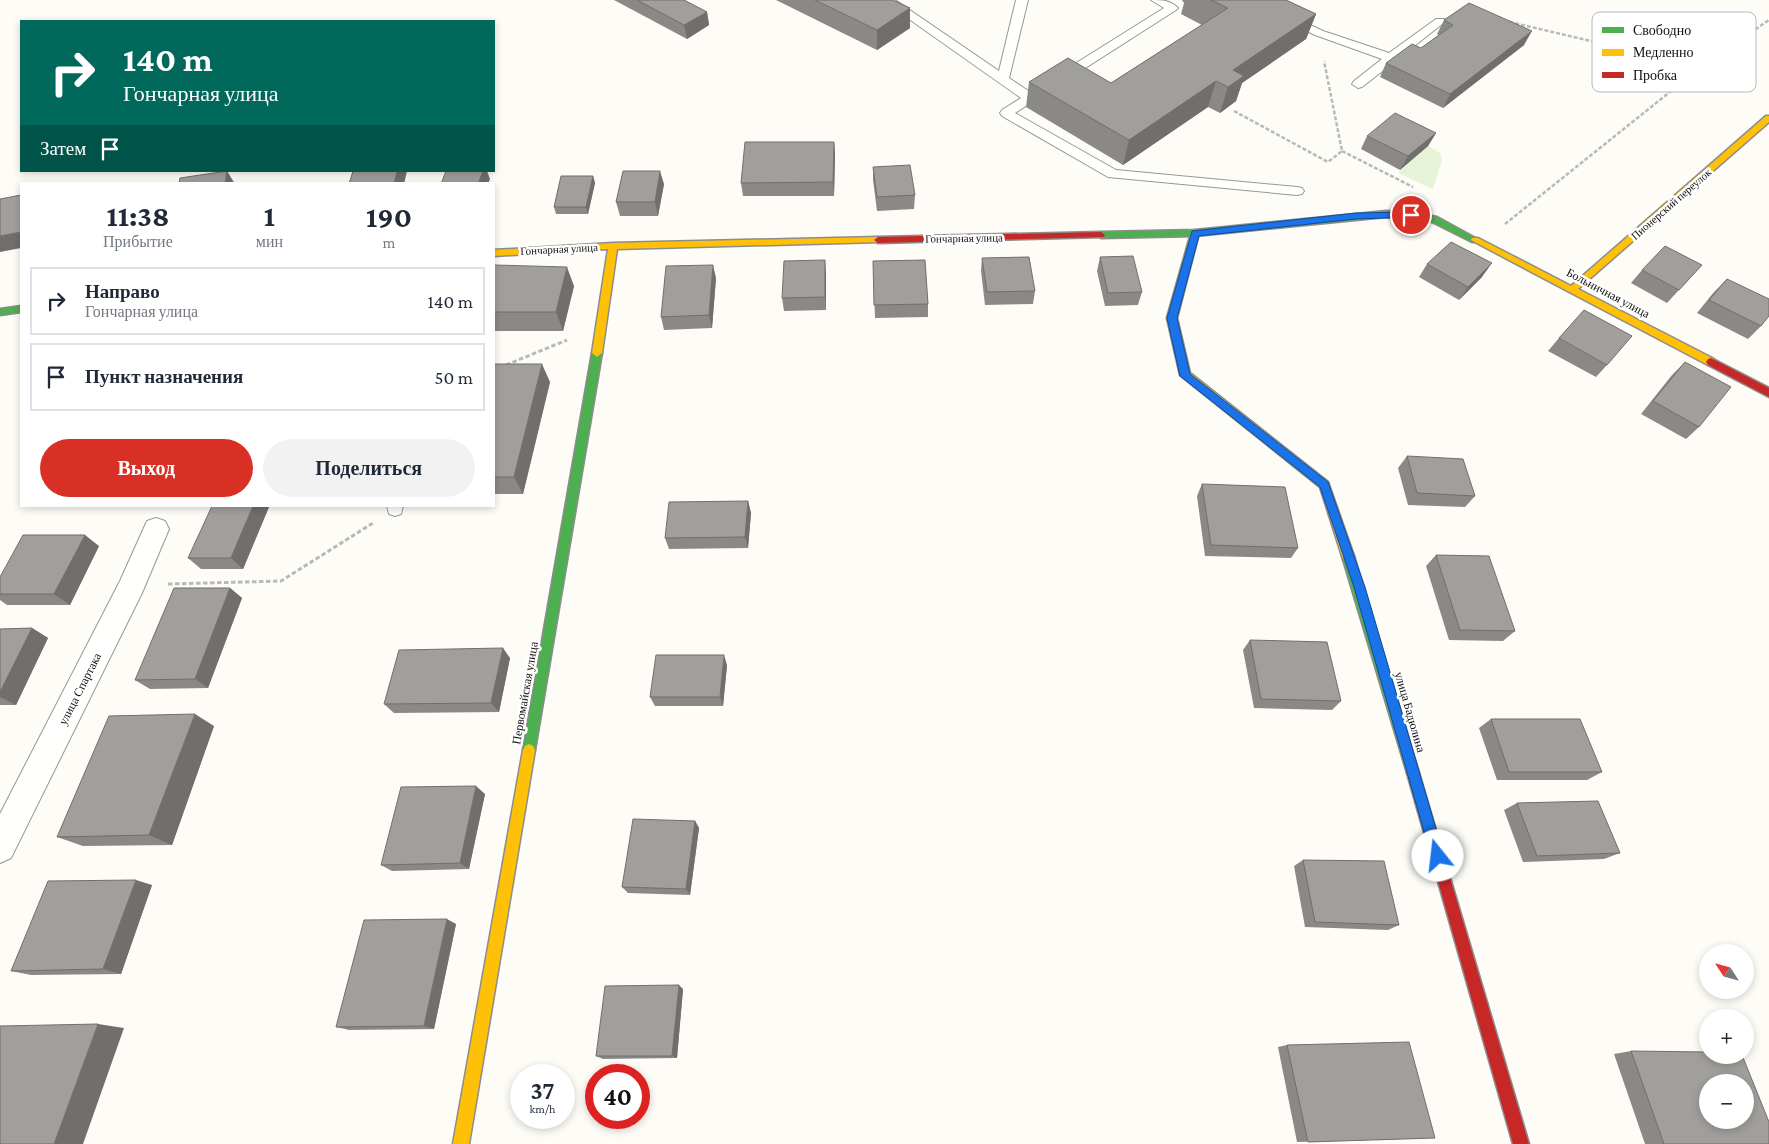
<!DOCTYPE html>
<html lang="ru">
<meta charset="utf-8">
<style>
:root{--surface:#fff;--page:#f2f2f3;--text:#1f2937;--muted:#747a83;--line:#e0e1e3;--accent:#d93025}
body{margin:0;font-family:"Crimson Pro",serif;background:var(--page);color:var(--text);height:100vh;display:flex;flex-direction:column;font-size:19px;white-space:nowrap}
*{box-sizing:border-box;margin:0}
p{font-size:16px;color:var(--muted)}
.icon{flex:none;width:28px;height:28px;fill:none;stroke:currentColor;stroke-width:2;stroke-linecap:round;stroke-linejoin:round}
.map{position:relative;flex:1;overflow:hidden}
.sheet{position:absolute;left:20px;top:182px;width:475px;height:325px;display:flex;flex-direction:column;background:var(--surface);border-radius:0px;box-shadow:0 2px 8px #0003}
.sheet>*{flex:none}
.hud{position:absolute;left:20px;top:20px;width:475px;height:152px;border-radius:0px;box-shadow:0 2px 8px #0003;background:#00695c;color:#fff;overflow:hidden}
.needle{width:32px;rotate:306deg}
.tools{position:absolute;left:1699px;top:944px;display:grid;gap:10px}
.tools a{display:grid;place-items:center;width:55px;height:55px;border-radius:50%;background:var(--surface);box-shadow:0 2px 8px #0003;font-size:25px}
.speed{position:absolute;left:510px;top:1064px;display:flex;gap:10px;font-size:25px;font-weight:700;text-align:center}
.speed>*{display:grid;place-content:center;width:65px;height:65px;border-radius:50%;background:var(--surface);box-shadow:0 2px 8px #0003;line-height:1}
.speed small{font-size:12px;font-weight:400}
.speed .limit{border:8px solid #d22;background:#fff;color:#111}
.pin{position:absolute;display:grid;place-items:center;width:42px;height:42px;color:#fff;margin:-21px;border:2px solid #fff;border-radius:50%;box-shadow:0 1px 5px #0007}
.me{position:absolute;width:55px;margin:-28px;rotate:344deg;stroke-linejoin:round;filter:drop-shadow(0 0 4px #0008)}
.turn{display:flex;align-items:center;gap:18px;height:105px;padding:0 20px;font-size:22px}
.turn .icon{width:65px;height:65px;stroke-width:2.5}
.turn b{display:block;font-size:35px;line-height:42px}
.then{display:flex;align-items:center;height:48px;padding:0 20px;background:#0003;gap:10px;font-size:19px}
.eta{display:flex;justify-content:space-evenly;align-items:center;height:85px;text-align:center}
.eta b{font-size:30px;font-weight:700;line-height:35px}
.cta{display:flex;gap:10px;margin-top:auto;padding:10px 20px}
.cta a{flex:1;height:58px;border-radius:30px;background:var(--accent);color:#fff;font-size:20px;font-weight:700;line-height:58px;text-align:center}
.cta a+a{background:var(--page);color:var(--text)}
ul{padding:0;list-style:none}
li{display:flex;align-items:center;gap:15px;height:68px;margin:0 10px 8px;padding:0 10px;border:2px solid var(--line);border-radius:0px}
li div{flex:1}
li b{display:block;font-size:19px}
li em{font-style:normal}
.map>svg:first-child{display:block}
.green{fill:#e7f3d7}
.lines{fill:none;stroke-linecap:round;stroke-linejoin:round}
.lane-casing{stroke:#979795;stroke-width:2}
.street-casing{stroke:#979795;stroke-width:2}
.fast-casing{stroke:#8e8d8b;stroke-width:3}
.slow-casing{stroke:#8e8d8b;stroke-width:3}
.jam-casing{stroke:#8e8d8b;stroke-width:3}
.path-far1{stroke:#b9b9b8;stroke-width:2.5;stroke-dasharray:4 2;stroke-linecap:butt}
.path{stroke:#b9b9b8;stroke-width:3;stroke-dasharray:4.5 2.5;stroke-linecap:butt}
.lane{fill:#fffffe;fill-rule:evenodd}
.street{fill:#fffffe;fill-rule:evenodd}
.fast{fill:#4caf50;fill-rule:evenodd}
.slow{fill:#ffc107;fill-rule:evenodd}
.jam{fill:#c62828;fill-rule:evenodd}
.wall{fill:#8a8986}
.shaded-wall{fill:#716f6d}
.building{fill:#a19f9c;stroke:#716f6d;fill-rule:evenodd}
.route{fill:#1a73e8;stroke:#114b97}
.labels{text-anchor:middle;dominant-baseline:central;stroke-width:5;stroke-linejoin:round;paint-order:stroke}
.far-street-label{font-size:11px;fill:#111;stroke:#fff}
.street-label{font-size:12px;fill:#111;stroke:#fff}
.key{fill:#fff;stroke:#b8b8b8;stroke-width:1}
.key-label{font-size:14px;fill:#111}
</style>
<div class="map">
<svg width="1769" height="1144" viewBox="0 0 1769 1144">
<rect width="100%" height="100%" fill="#fdfcf7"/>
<path class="green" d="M1428,146L1440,153L1442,160L1433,189L1398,173Z"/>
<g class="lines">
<defs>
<path id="lane" d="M882,0H895L999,71L1016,0H1028L1009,78L1030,92L1164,8L1151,0C1162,0 1170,0 1178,8L1176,10L1015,113L1116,170L1297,187L1302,188L1304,191L1302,194L1297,195L1108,177L1002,116L1000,113L1002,110L1021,98Z
M1242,0H1257L1323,31L1389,53L1436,19H1444L1446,21L1362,87L1358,88L1352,84L1354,81L1382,59L1315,35Z
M387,506H403L401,514L395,516L389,514Z"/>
<path id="street" d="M156,518L165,521L169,529L142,593L11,858L0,863V814L120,581L147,521Z"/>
<path id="fast" d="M1386,211L1411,212L1437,217L1479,240L1478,242H1472L1432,222L1411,218L1386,217L1195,236L1101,238L1097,235L1101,232L1195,230Z
M21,306V312L0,315V309Z
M597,349L602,353L535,750L533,754L529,756L525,754L523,750L592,353Z
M1348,551L1352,553L1354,556L1419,773L1417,777L1413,779L1409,777L1407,773L1342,556L1344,553Z"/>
<path id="slow" d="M1766,116H1769V122L1578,289L1714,359L1716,362L1714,365H1708L1471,240L1472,238H1478L1571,286Z
M1195,230L1199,233L1177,318L1190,373L1328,482L1354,556L1352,559H1344L1342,556L1320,487L1180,375L1167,318L1191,233Z
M878,237L882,240L881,242L617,249L602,353L597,357L592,353L608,249L494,256V250L613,243Z
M529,744L533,746L535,750L469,1144H453L523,750L525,746Z"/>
<path id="jam" d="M1101,232L1105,235L1104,237L878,243L874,240L878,237Z
M1711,358L1769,388V397L1708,365L1706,362L1708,359Z
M1413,767L1417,769L1419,773L1529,1144H1513L1407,773L1409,769Z"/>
</defs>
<use href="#lane" class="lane-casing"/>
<use href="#street" class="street-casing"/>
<use href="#fast" class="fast-casing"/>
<use href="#slow" class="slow-casing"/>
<use href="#jam" class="jam-casing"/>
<path class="path-far1" d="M1701,67L1769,20
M1234,111L1328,162L1342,151L1324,61
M1342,151L1413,187
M1505,224L1701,67L1510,22"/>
<path class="path" d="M506,365L567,340
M168,584L281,581L373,523"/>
<use href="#lane" class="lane"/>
<use href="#street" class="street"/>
<use href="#fast" class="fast"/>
<use href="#slow" class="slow"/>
<use href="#jam" class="jam"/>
</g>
<path class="wall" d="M614,0H684L707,12L709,25L687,39Z
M776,0H893L910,8V28L877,50Z
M1182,0H1286L1316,14L1306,39L1242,83L1236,101L1220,113L1208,107L1123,165L1026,107L1029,82L1111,83L1202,25L1181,14L1184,3Z
M1444,20L1524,45L1443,108L1380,77L1386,63L1421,48L1439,35L1437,34Z
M1436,133L1428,146L1400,170L1361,149L1367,136Z
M834,142L835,155L834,196H743L741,183Z
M873,167L915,195L914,209L877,211L873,180Z
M593,176L595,183L588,214H556L554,207Z
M664,184L658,216H620L616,202Z
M1100,257L1142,292L1138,305L1105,306L1097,271Z
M982,258L1035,291L1033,304L985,305L981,271Z
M873,261L928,304V317L875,318Z
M1427,264L1482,277L1459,300L1419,277Z
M494,265L574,286L563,331H494Z
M1702,265L1667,303L1631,283L1642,270Z
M826,273V310L784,311L782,298Z
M716,278L712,328L664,330L661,317Z
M1727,279L1761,326L1748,339L1697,313L1714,292Z
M1559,338L1607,365L1596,377L1548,351Z
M1685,362L1699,427L1686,439L1641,414L1672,375Z
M494,364L550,382L523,494H494Z
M1407,456L1475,496L1465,507L1408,505L1398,468Z
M1202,484L1298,548L1291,558L1205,556L1197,496Z
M748,501L751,513L748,548L669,549L665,538Z
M269,507L243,569H201L188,558Z
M99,546L70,605H7L0,600V577Z
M1436,555L1515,631L1503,641L1449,640L1426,566Z
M230,588L242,598L208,688L150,689L135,680Z
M32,628L48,638L16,705H0V629Z
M1250,640L1341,701L1332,710L1254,708L1243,650Z
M510,658L499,712L394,713L384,704Z
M727,665L723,706H655L650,697Z
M1491,719L1602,772L1587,780H1497L1479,728Z
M214,726L172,845L83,846L57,837Z
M485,794L469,869L392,871L381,865Z
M1517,803L1620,853L1604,859L1523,862L1504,810Z
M695,821L699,828L690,895L628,893L622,887Z
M1303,860L1399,925L1388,930L1305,927L1294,866Z
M152,885L121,974L31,975L11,971Z
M456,924L434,1029L349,1030L336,1027Z
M683,989L677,1058L603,1059L596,1056Z
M1287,1045L1435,1138L1297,1142L1278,1047Z
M1631,1051L1769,1144H1645L1614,1054Z"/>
<path class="shaded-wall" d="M910,8V28L877,50V30Z
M707,12L709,25L687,39L684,25Z
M1316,14L1306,39L1242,83L1236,101L1220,113L1233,70Z
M1532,31L1524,45L1443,108L1450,94Z
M1216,81L1208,107L1123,165L1129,140Z
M1436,133L1428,146L1400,170L1408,156Z
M834,142L835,155L834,196L833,182Z
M227,171L235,184H225Z
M397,171H407L404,184H394Z
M483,171H487L490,179L488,184H478Z
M660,171L664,184L658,216L655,202Z
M593,176L595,183L588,214L586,207Z
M21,232V248L0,252V236Z
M825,260L826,273V310L825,297Z
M1492,263L1482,277L1459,300L1468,287Z
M713,265L716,278L712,328L709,315Z
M567,267L574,286L563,331L556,312Z
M542,364L550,382L523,494L514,477Z
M748,501L751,513L748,548L745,537Z
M253,506H268L269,507L243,569L231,558Z
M85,535L99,546L70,605L54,594Z
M230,588L242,598L208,688L195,679Z
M32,628L48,638L16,705L0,697V692Z
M503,648L510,658L499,712L491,703Z
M724,655L727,665L723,706L720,697Z
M195,714L214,726L172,845L149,835Z
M476,786L485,794L469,869L460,863Z
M695,821L699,828L690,895L686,889Z
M136,880L152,885L121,974L103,969Z
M447,919L456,924L434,1029L424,1026Z
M679,985L683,989L677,1058L672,1056Z
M98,1024L124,1028L83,1144H54Z"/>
<path class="building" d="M637,0H684L707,12L684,25Z
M815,0H893L910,8L877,30Z
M1211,0H1286L1316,14L1233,70L1244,76L1228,87L1216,81L1129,140L1029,82L1068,58L1111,83L1228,8Z
M1469,3L1532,31L1450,94L1386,63L1412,44L1421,48L1453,25L1444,20Z
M1395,113L1436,133L1408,156L1367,136Z
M745,142H834L833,182L741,183Z
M910,165L915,195L877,197L873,167Z
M227,171L225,184H179L180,178Z
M353,171H397L394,184H349Z
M446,171H483L478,184H441Z
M623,171H660L655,202H616Z
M561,176H593L586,207H554Z
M21,195V232L0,236V199Z
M1451,242L1492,263L1468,287L1427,264Z
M1665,246L1702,265L1679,290L1642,270Z
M1133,256L1142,292L1108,293L1100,257Z
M1029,257L1035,291L987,292L982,258Z
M825,260V297L782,298L784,261Z
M925,260L928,304L874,305L873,261Z
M494,265L567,267L556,312H494Z
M713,265L709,315L661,317L666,266Z
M1727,279L1769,299V316L1761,326L1709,300Z
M1584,310L1632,336L1607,365L1559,338Z
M1685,362L1731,387L1699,427L1653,401Z
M494,364H542L514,477H494Z
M1407,456L1463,459L1475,496L1417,493Z
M1202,484L1285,487L1298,548L1211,545Z
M748,501L745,537L665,538L669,502Z
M212,506H253L231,558H188Z
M23,535H85L54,594H0V577Z
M1436,555L1489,556L1515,631L1460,630Z
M174,588H230L195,679L135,680Z
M32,628L0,692V629Z
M1250,640L1327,642L1341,701L1261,699Z
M503,648L491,703L384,704L399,650Z
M656,655H724L720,697H650Z
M195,714L149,835L57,837L109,716Z
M1491,719H1580L1602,772H1509Z
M476,786L460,863L381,865L401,787Z
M1598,801L1620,853L1537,856L1517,803Z
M633,819L695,821L686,889L622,887Z
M1303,860L1384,861L1399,925L1315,922Z
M136,880L103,969L11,971L48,881Z
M447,919L424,1026L336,1027L364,920Z
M679,985L672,1056H596L605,986Z
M98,1024L54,1144H0V1026Z
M1409,1042L1435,1138L1308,1142L1287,1045Z
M1631,1051L1708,1052V1055H1742L1769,1122V1144H1664ZM1708,1082H1745V1120H1708Z"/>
<path class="route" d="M1411,212L1415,215L1414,217L1356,219L1199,236L1177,318L1190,374L1328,482L1365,587L1444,856L1442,861L1438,863L1433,861L1431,856L1354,587L1320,487L1180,376L1167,318L1192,231L1356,213Z"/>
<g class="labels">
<g class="far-street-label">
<text transform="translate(1671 204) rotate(-41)">Пионерский переулок</text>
<text transform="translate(964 238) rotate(-1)">Гончарная улица</text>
<text transform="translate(559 249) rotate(-3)">Гончарная улица</text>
</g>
<g class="street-label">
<text transform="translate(1608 293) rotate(28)">Больничная улица</text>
<text transform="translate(80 689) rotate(-63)">улица Спартака</text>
<text transform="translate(525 693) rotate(-80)">Первомайская улица</text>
<text transform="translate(1410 712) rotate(74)">улица Бадюлина</text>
</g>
</g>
<rect x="1592" y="12" width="164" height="80" rx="8" class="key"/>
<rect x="1602" y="27" width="22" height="6" fill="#4caf50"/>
<rect x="1602" y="49" width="22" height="7" fill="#ffc107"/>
<rect x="1602" y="72" width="22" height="6" fill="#c62828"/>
<g class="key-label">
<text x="1633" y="35">Свободно</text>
<text x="1633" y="57">Медленно</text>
<text x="1633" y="80">Пробка</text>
</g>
</svg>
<div class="tools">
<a><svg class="needle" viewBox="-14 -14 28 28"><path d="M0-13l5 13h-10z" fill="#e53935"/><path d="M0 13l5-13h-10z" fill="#747a83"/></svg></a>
<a>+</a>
<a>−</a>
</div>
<div class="speed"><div>37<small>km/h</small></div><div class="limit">40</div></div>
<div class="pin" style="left:1411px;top:215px;background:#d93025"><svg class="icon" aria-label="arrive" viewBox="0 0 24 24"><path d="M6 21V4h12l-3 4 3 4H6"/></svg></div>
<svg class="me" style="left:1438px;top:856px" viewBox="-20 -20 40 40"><circle r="19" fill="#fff"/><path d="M0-13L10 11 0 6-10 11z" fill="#1a73e8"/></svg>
<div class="hud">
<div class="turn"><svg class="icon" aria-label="right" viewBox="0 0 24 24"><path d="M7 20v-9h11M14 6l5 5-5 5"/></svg><div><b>140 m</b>Гончарная улица</div></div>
<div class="then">Затем<svg class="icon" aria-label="arrive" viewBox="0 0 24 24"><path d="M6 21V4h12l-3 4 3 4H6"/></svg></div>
</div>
<section class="sheet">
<div class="eta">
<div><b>11:38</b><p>Прибытие</p></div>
<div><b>1</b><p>мин</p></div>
<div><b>190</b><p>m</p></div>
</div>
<ul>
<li><svg class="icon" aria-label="right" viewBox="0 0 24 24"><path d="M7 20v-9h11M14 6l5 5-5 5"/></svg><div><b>Направо</b><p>Гончарная улица</p></div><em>140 m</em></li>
<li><svg class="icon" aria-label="arrive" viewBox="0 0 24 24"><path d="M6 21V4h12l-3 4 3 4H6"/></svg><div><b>Пункт назначения</b></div><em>50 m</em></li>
</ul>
<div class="cta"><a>Выход</a><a>Поделиться</a></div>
</section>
</div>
